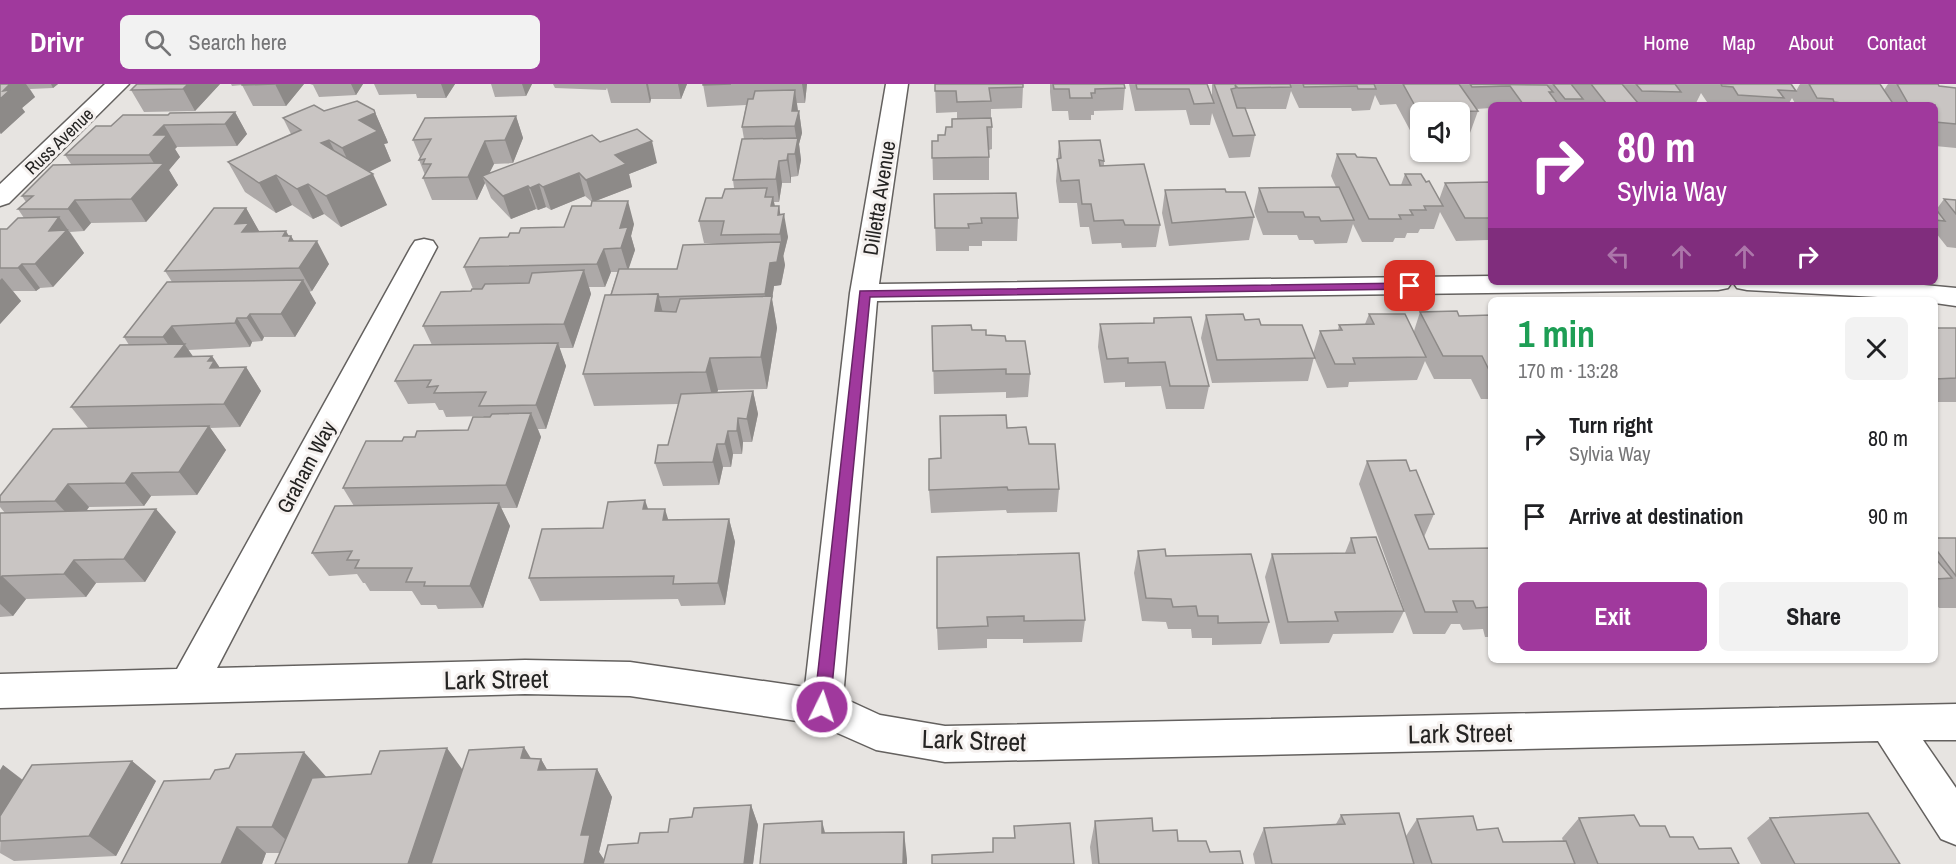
<!DOCTYPE html>
<meta charset="utf-8">
<style>
:root{--surface:#fff;--page:#f2f2f2;--text:#202124;--muted:#757577;--accent:#a0399d}
body{margin:0;font-family:"Archivo Narrow",sans-serif;background:var(--page);color:var(--text);height:100vh;display:flex;flex-direction:column;font-size:22px;white-space:nowrap}
*{box-sizing:border-box;margin:0}
p{font-size:20px;color:var(--muted)}
.icon{flex:none;width:33px;height:33px;fill:none;stroke:currentColor;stroke-width:2;stroke-linecap:round;stroke-linejoin:round}
.map{position:relative;flex:1;overflow:hidden}
.drawer{position:absolute;left:1488px;top:213px;width:450px;height:366px;display:flex;flex-direction:column;background:var(--surface);border-radius:9px;box-shadow:0 2px 4px #0004}
.drawer>*{flex:none}
.guide{position:absolute;left:1488px;top:18px;width:450px;height:183px;border-radius:9px;box-shadow:0 2px 4px #0004;background:#a0399d;color:#fff;overflow:hidden}
.controls{position:absolute;left:1410px;top:18px;display:grid;gap:12px}
.controls a{display:grid;place-items:center;width:60px;height:60px;border-radius:9px;background:var(--surface);box-shadow:0 2px 4px #0004;font-size:30px}
.pin{position:absolute;display:grid;place-items:center;width:51px;height:51px;color:#fff;margin:-26px;border-radius:12px;box-shadow:0 3px 9px #0006}
.me{position:absolute;width:66px;margin:-33px;rotate:4deg;stroke-linejoin:round;filter:drop-shadow(0 0 4px #0008)}
.turn{display:flex;align-items:center;gap:21px;height:126px;padding:0 30px;font-size:27px}
.turn .icon{width:78px;height:78px;stroke-width:2.5}
.turn b{display:block;font-size:42px;line-height:51px}
.lanes{display:flex;align-items:center;height:57px;padding:0 30px;background:#0003;justify-content:center;gap:30px;direction:ltr}
.lanes .off{opacity:.35}
.round{display:grid;place-items:center;flex:none;width:63px;height:63px;border-radius:9px;background:var(--page)}
.overview{display:flex;align-items:center;justify-content:space-between;height:102px;padding:0 30px}
h1{font-size:36px;font-weight:700;line-height:45px;color:#1e9e55}
.cta{display:flex;gap:12px;margin-top:auto;padding:12px 30px}
.cta a{flex:1;height:69px;border-radius:9px;background:var(--accent);color:#fff;font-size:24px;font-weight:700;line-height:69px;text-align:center}
.cta a+a{background:var(--page);color:var(--text)}
ul{padding:0;list-style:none}
li{display:flex;align-items:center;gap:18px;height:78px;padding:0 30px}
li div{flex:1}
li b{display:block;font-size:22px}
li em{font-style:normal}
header{display:flex;align-items:center;gap:36px;box-sizing:border-box;height:84px;padding:0 30px;background:var(--accent);color:#fff}
header strong{font-size:28px}
nav{display:flex;gap:33px;margin-inline-start:auto;font-size:21px}
.search{width:420px;height:54px;background:var(--page);display:flex;align-items:center;gap:15px;box-sizing:border-box;padding:0 21px;border-radius:9px;color:var(--muted);font-size:22px}
.map>svg:first-child{display:block}
.lines{fill:none;stroke-linecap:round;stroke-linejoin:round}
.minor-casing{stroke:#64615f;stroke-width:3}
.minor{fill:#fff;fill-rule:evenodd}
.wall{fill:#ada9a8}
.shaded-wall{fill:#8d8a88}
.building{fill:#c9c5c3;stroke:#8d8a88;stroke-width:1.5}
.route{fill:#a0399d;stroke:#682566;stroke-width:1.5}
.labels{text-anchor:middle;dominant-baseline:central;stroke-width:6;stroke-linejoin:round;paint-order:stroke}
.far-street-label{font-size:18px;fill:#252423;stroke:#f5f1ef}
.street-label{font-size:21px;fill:#252423;stroke:#f5f1ef}
.near-street-label{font-size:26px;fill:#252423;stroke:#f5f1ef}
</style>
<header>
<strong>Drivr</strong>
<div class="search"><svg class="icon" aria-label="search" viewBox="0 0 24 24"><circle cx="10" cy="10" r="6"/><path d="M15 15l6 6"/></svg>Search here</div>
<nav><a>Home</a><a>Map</a><a>About</a><a>Contact</a></nav>
</header>
<div class="map">
<svg width="1956" height="780" viewBox="0 0 1956 780">
<rect width="100%" height="100%" fill="#e7e4e1"/>
<g class="lines">
<defs>
<path id="minor" d="M105,0H129L9,119L0,122V100Z
M886,0H908L879,200L1491,192V198H1732L1728,204L1718,206L877,217L843,614L880,631L945,642L1956,620V656H1923L1956,704V761L1941,755L1878,657L945,678L876,666L817,640L630,612L525,610L0,624V590L177,585L411,163L415,157L424,155L433,157L437,163L217,584L525,576L630,578L805,603L850,209Z
M1733,198H1892L1956,204V222L1935,219V216L1747,206L1737,204Z"/>
</defs>
<use href="#minor" class="minor-casing"/>
<use href="#minor" class="minor"/>
</g>
<path class="wall" d="M0,0H58L53,4L30,5L35,13L22,24L25,28L0,50Z
M220,0L195,27L144,28L131,6Z
M231,0H304L286,22H253L242,1L232,2Z
M310,0H363L356,11L319,13L313,1Z
M374,0H455L446,14H417L416,10L379,11Z
M491,0H532L526,12L495,13Z
M553,0H687L681,15H651L650,19H611L607,4L606,6L555,4Z
M703,0H807L805,19H797L798,27H799L802,49L799,60L801,76L798,92L791,93V99H782L779,118H774L775,122H779L780,131L788,153L783,173L785,181L781,201L774,202L772,215L777,244L767,305L718,306L717,308L753,307L758,330L752,358H743L742,370H733L731,383H723L719,401L663,402L655,379L668,361L678,320L594,322L583,290L618,188H611L605,203H589L591,210L573,264H559L566,282L546,345H538L541,353L517,424H501L510,442L483,524L438,525L436,521H421L412,507H370L365,499H363L357,490L329,492L312,469L354,422L343,404L402,357L415,353L468,346L484,333L483,332L446,333L443,326H439L435,319L408,320L395,297L432,261L423,242L473,205L464,183L508,153L519,149L564,143L591,122L592,118L585,112L551,126L546,123L538,126L536,125L511,135L491,114L485,99L477,116H432L423,94L425,91L419,76L420,73L413,56L516,32L523,54L513,79L494,80L489,89L600,58L657,79L629,90L632,103L595,117L634,140L631,152L635,166L628,185H677L722,160L704,159L699,137L722,114L734,104L733,96L744,55L742,43L746,21L707,23Z
M935,0L1023,3L1022,24L991,25V34L992,43V65L989,66V96H933L932,57H938L945,51L957,35V28L936,29Z
M1050,0H1124L1125,4L1123,26L1094,27V31H1091V36H1069L1068,27H1052L1050,8Z
M1129,0H1207L1212,12V0H1792L1796,7L1800,0H1880L1884,6L1888,0H1938L1939,2L1956,4V64L1935,62V21H1796L1792,14L1788,21H1709L1701,9L1695,21H1491V24L1476,25L1478,27L1470,49L1460,50V28H1420V50H1412L1396,20L1380,21L1375,11L1370,26L1352,27L1351,24H1299L1291,7L1286,25H1245L1255,51L1250,73L1229,74L1212,29L1210,41H1190L1186,26L1135,27Z
M374,26L387,56L388,59L384,60L391,77L369,88L387,121L341,143L324,130L313,135L292,121L276,129L245,108L228,78L291,50L283,34L324,27Z
M235,28L247,50L237,62L177,63L175,65L180,73L169,86L178,101L146,138L91,139L84,147L70,148L84,169L53,203L40,204L36,207H13L21,217L0,240V145H7L24,134L18,125L26,118L22,112L71,80L65,71L111,42L168,31Z
M1059,57L1104,77V82L1160,141L1156,163L1122,164L1121,159L1092,160L1089,143H1080L1077,119H1059L1056,97Z
M1337,70L1357,73L1390,101H1401L1405,90L1439,116L1445,99L1491,98V151L1488,156L1456,157L1440,128L1434,145H1420L1418,149H1407L1405,154H1395L1393,158H1362L1353,140L1347,159L1315,160L1313,156H1299L1297,151H1263L1254,127L1259,104L1336,103L1331,92Z
M1165,106L1226,108L1254,133L1249,156L1169,162L1162,129Z
M934,110L1018,134L1017,157H982V162H969V167H936Z
M1944,115L1956,116V164L1947,163L1936,149L1935,150V124L1936,126Z
M246,124L259,147L291,152L294,157L329,180L312,207L309,208L316,219L295,253H264L262,257L252,258L250,263L188,266L193,273L212,272L220,284L246,283L261,307L240,343L210,344L226,366L197,411L151,412L144,422L89,423L87,426L176,448L145,498L96,499L86,513L26,515L13,532L0,533V429H5L0,423V412L88,344L71,323L129,261L124,253L172,198L165,187Z
M1420,228L1459,232L1491,231V315H1481L1471,295H1434L1425,277L1417,296L1349,298L1348,303L1327,304L1314,273L1308,297L1212,299L1201,254L1206,231L1245,236L1313,270L1320,247L1338,246L1339,241L1365,240L1369,230L1414,247Z
M1154,234L1209,302L1204,325H1166L1161,302L1125,303V298L1104,299L1098,263L1100,240L1153,239Z
M932,242L972,246L1006,257L1030,290L1028,313L1006,314V308L934,310Z
M1935,244H1956V318H1935Z
M1007,344L1029,360L1059,405L1057,428L1007,429L1006,426L931,429L929,406Z
M1367,377L1410,387L1434,430L1424,453L1429,465L1491,464V553H1485L1483,545L1463,546L1460,540H1451L1445,550H1413L1359,400Z
M648,425L668,436L729,435L735,458L725,521L681,522L678,515L540,517L529,494L603,444Z
M1351,454L1404,527L1393,549L1333,550L1329,559L1280,560L1265,493L1272,470L1345,469Z
M1935,454H1956V524H1939L1935,519Z
M1138,467L1166,472L1269,538L1261,560L1212,561V554H1192L1191,545H1168L1166,538L1142,537L1134,489Z
M937,473L1085,536L1082,558L1023,559V555H987V564L938,566L937,544Z
M531,675H541L547,686L597,685L612,713L599,768L604,776L638,759L668,748L692,733L751,721L758,741L753,780L279,769H266L262,780H121L327,693L463,686Z
M132,677L156,697L116,772L14,777L0,769L3,681L23,696Z
M1341,731L1406,752L1417,735L1477,746L1503,758L1563,757L1562,754L1579,734L1640,742L1670,753L1739,780H1255L1253,770L1264,744L1336,740Z
M1770,734L1900,780H1761L1747,754Z
M1095,737L1153,747L1178,757L1243,780H1092L1090,763Z"/>
<path class="shaded-wall" d="M10,0H26L35,13L22,24L25,28L1,50L0,48V15L3,7Z
M51,0H58L53,4Z
M188,0H220L195,27L183,5Z
M275,0H304L286,22Z
M351,0H363L356,11Z
M441,0H455L446,14Z
M522,0H532L526,12Z
M646,0H648L651,15L650,19Z
M678,0H687L681,15Z
M802,0H807L805,19Z
M795,6L798,28L799,27L802,49L799,60L801,76L798,92L795,70L797,59L792,27Z
M374,26L387,56L388,59L384,60L391,77L356,94L342,64L359,36Z
M235,28L247,50L237,62L225,40Z
M516,32L523,54L513,79L505,56Z
M164,41L177,63L175,65L180,73L169,86L178,101L146,138L131,115L158,86L149,71L154,51Z
M329,56L344,86L321,59Z
M485,57L494,80L486,96L482,92L485,99L477,116L468,93Z
M652,57L657,79L629,90L632,103L593,118L586,96L615,71Z
M788,70L791,93V99L787,76Z
M779,77L782,99L779,118L776,95Z
M579,89L585,112L551,126L543,103Z
M373,90L387,121L341,143L326,112Z
M276,91L292,121L276,129L259,99Z
M308,100L324,130L313,135L297,105Z
M539,100L546,123L538,126L530,104Z
M528,102L536,125L511,135L503,112Z
M773,113L777,135L771,122Z
M75,116L91,139L84,147L68,125Z
M628,117L634,140L631,152L635,166L628,187L621,164L620,144Z
M779,122L782,141L784,130L788,153L783,173L778,131Z
M246,124L259,147L256,171L235,140Z
M59,133L84,169L53,203L35,180L49,147Z
M286,147L290,154L291,152L304,175L283,152Z
M317,157L329,180L312,207L299,184Z
M781,158L785,181L781,201L774,202L772,215L777,244L767,305L761,273L768,231L765,210L770,179Z
M604,165L611,188L605,203L597,180Z
M22,180L40,204L36,207L18,184Z
M584,186L591,210L573,264L564,240Z
M2,194L21,217L0,240V196Z
M303,196L316,219L295,253L281,230Z
M658,210L666,241L655,227Z
M250,230L264,253L262,257L247,234Z
M237,234L252,258L250,263L235,239Z
M172,242L201,284L175,273L176,272L163,253Z
M558,259L566,282L546,345L536,321Z
M212,272L228,296L210,284L208,277Z
M710,274L718,306L714,320L706,288Z
M246,283L261,307L240,343L224,320Z
M753,307L758,330L752,358L747,335Z
M531,329L541,353L517,424L506,401Z
M738,334L743,358L742,370L737,347Z
M209,342L226,366L197,411L179,388Z
M728,347L733,370L731,383L725,360Z
M717,360L723,383L719,401L713,378Z
M132,389L151,412L144,422L125,399Z
M68,400L89,423L77,440L55,417Z
M645,416L653,439L643,425Z
M499,419L510,442L483,524L470,502Z
M156,425L176,448L145,498L124,475Z
M665,425L672,448L663,436Z
M729,435L735,458L725,521L718,499Z
M74,476L96,499L86,513L64,490Z
M2,492L26,515L13,532L0,520V495Z
M524,663L541,691L521,674Z
M447,664L467,692L439,780H408Z
M304,668L329,696L300,769L272,743Z
M541,675L557,703L538,686Z
M132,677L156,697L116,772L89,752Z
M3,681L30,702L0,753V686Z
M597,685L612,713L599,768L605,777V780H584L581,751Z
M751,721L758,741L753,780H744Z
M822,737L829,764L822,749Z
M237,743L266,769L262,780H221Z
M904,748L907,775V780H903Z"/>
<path class="building" d="M0,0H10L3,7L10,6L0,15Z
M137,0H188L183,5L131,6Z
M242,0H275L242,1Z
M703,0H731L703,1Z
M935,0H1023V3L989,4L991,17L957,18L956,7H935Z
M1053,0H1124L1125,4L1095,5V9H1091L1092,14H1070L1069,5H1054Z
M1136,0H1207L1214,19L1194,20L1189,5H1137Z
M1214,0H1290L1291,3L1238,4L1235,1L1236,4L1231,5L1237,24H1245L1255,51L1233,52Z
M1303,0H1374L1376,5H1358L1357,2L1304,3Z
M1403,0H1459L1478,27L1419,29Z
M1470,0L1547,1L1553,8H1549L1558,20H1523L1510,2L1472,3Z
M1553,0H1622L1638,19H1606L1591,0H1571L1583,15H1565Z
M1636,0H1675L1681,8L1642,7Z
M1721,0H1791L1796,7L1778,6L1784,14L1738,11L1733,3L1722,2Z
M1809,0H1880L1894,21H1856L1834,18L1833,15L1817,14Z
M1897,0H1938L1939,2L1956,4V40L1935,38V21H1909Z
M795,6L792,27H799L795,42L742,43L748,15H753L755,7Z
M357,17L374,26L375,29L359,36L378,47L342,64L329,56L321,59L373,90L326,112L308,100L297,105L276,91L259,99L228,78L301,46L283,34L314,21L324,27Z
M235,28L225,40L164,41L154,51H167L149,71H65L96,42H111L123,31H168L170,29Z
M516,32L505,56L485,57L468,93L423,94L431,80H423L425,75L419,76L431,55L413,56L425,34Z
M991,34L992,43H987L989,73L932,74V57H938V51H945L946,43H952V35Z
M637,45L652,57L615,71L626,80L586,96L579,89L543,103L539,100L530,104L528,102L503,112L482,92L592,51L600,58Z
M798,54L795,70H788L787,76L779,77L776,95L733,96L742,55Z
M1100,56L1104,77L1099,76L1100,82L1144,80L1160,141H1125L1123,136L1094,137L1091,120H1082L1079,96L1061,97L1057,75L1061,74L1059,57Z
M1337,70H1355L1357,73L1376,74L1390,101H1411L1405,90H1421L1426,98L1429,97L1443,122H1424L1426,126H1410L1413,131H1399L1401,135H1369Z
M164,79L131,115L75,116L68,125H18L33,112H22L53,81Z
M1491,98V134H1465L1445,99Z
M1339,103L1354,136L1321,137L1319,133H1305L1303,128H1268L1259,104Z
M767,104L765,113H773L771,122H779L778,131L784,130L780,150L721,151L724,137H699L706,114H722L725,105Z
M1225,105L1226,108H1245L1254,133L1172,139L1165,106Z
M1016,109L1018,134H981L982,139L968,140L969,144H935L934,110Z
M1944,115L1956,116V130Z
M592,117H628L620,144L628,143L621,164L604,165L597,180L464,183L480,154L508,153L510,149H519L521,144L564,143L572,122H591Z
M214,124H246L235,140L249,139L242,148L286,147L283,152H291L289,157H317L299,184L165,187Z
M1935,124L1945,137L1935,136Z
M59,133L49,147L67,146L35,180H22L18,184H0V145H7L18,134Z
M781,158L777,178L770,179L765,210L659,213L658,210L611,211L619,185H677L683,161Z
M584,186L564,240L423,242L441,208L471,207L472,205H482L485,200L529,199L532,189Z
M303,196L281,230H250L247,234H237L235,239L172,242L163,253H124L167,198Z
M658,210L655,227L676,228L680,215L772,212L761,273L710,274L706,288L583,290L605,211Z
M1457,227L1459,232L1491,231V290L1482,272H1443L1420,228Z
M1243,230L1245,236L1259,235L1261,241H1302L1315,274L1217,276L1206,231Z
M1369,230H1405L1426,273L1353,274L1355,280H1335L1320,247L1342,246L1339,241L1374,240Z
M1191,233L1209,302H1170L1165,278L1128,279V274L1107,275L1100,240L1154,239V234Z
M971,241L972,246H986V251L1005,252L1006,257H1025L1030,290H1006V285L933,287L932,242Z
M1935,244H1956V294L1935,295Z
M558,259L536,321L479,322L486,308L434,309L438,302L427,303L431,296L395,297L414,261Z
M185,260L175,273L212,272L208,277H214L210,284L246,283L224,320L71,323L120,261Z
M753,307L747,335L738,334L737,347H728L725,360H717L713,378L655,379L658,361H668L681,310Z
M531,329L506,401L343,404L366,357H402L404,353H415L417,347L468,346L473,333H490L492,330Z
M1006,331L1007,344L1026,343L1029,360H1055L1059,405L1008,406L1007,403L929,406V375L941,374L940,332Z
M209,342L179,388L132,389L125,399L68,400L55,417L0,418V412L53,345Z
M1406,376L1410,387L1416,386L1434,430L1415,431L1429,465L1491,464V523L1476,524L1473,517H1453L1457,528H1425L1367,377Z
M645,416L643,425H665L663,436L729,435L718,499L673,500L674,492L529,494L542,445L603,444L608,418Z
M499,419L470,502H424L425,498H406L412,484H355L359,476H347L352,467L312,469L335,422Z
M156,425L124,475L74,476L64,490L2,492L0,495V429Z
M1376,453L1404,527L1335,528L1338,537L1288,538L1272,470L1355,469L1351,454Z
M1935,454H1956V492L1935,464Z
M1165,465L1166,472L1251,470L1269,538L1218,539V532H1198L1196,522L1173,523L1171,515L1146,514L1138,467Z
M1079,469L1085,536L1024,537V532L987,533L988,542L937,544V473Z
M1935,474L1952,494L1935,495Z
M524,663L521,674L541,675L538,686L597,685L581,751H590L584,780H431L469,666Z
M447,664L408,780H275L312,694L371,690L380,667Z
M304,668L272,743H237L221,780H121L164,697L210,695L215,686L229,684L236,670Z
M132,677L89,752L0,757V732L32,681Z
M751,721L744,780H603L608,761L638,759L640,749L668,748L670,735L692,733L694,724Z
M1399,729L1414,780H1272L1264,744L1345,740L1341,731Z
M1868,729L1900,780H1795L1770,734Z
M1634,731L1640,742H1665L1670,753H1693L1699,765L1731,764L1739,780H1598L1579,734Z
M1473,732L1477,746L1498,744L1503,758L1566,757L1575,780H1432L1417,735Z
M1152,734L1153,747L1177,746L1178,757H1206L1210,768L1240,767L1243,780H1099L1095,737Z
M822,737V749L904,748L903,780H760L764,740Z
M1070,739L1074,780H932V771L993,768V754H1015L1014,742Z"/>
<path class="route" d="M1410,199L1414,200V205L870,213L830,623L828,628L822,630L817,628L814,623L860,207Z"/>
<g class="labels">
<g class="far-street-label">
<text transform="translate(59 57) rotate(-44)">Russ Avenue</text>
</g>
<g class="street-label">
<text transform="translate(879 114) rotate(-81)">Dilletta Avenue</text>
<text transform="translate(306 383) rotate(-62)">Graham Way</text>
</g>
<g class="near-street-label">
<text transform="translate(496 595) rotate(-1)">Lark Street</text>
<text transform="translate(1460 649) rotate(-1)">Lark Street</text>
<text transform="translate(974 656) rotate(2)">Lark Street</text>
</g>
</g>
</svg>
<div class="controls">
<a><svg class="icon" aria-label="sound" viewBox="0 0 24 24"><path d="M4 9h4l5-4v14l-5-4H4zM17 9q2 3 0 6"/></svg></a>
</div>
<div class="pin" style="left:1410px;top:202px;background:#d93025"><svg class="icon" aria-label="arrive" viewBox="0 0 24 24"><path d="M6 21V4h12l-3 4 3 4H6"/></svg></div>
<svg class="me" style="left:822px;top:623px" viewBox="-20 -20 40 40"><circle r="17" fill="#a0399d" stroke="#fff" stroke-width="3"/><path d="M0-11L8 9 0 5-8 9z" fill="#fff"/></svg>
<div class="guide">
<div class="turn"><svg class="icon" aria-label="right" viewBox="0 0 24 24"><path d="M7 20v-9h11M14 6l5 5-5 5"/></svg><div><b>80 m</b>Sylvia Way</div></div>
<div class="lanes"><svg class="icon off" aria-label="left" viewBox="0 0 24 24"><path d="M17 20v-9H6M10 6l-5 5 5 5"/></svg><svg class="icon off" aria-label="ahead" viewBox="0 0 24 24"><path d="M12 20V5M6 11l6-6 6 6"/></svg><svg class="icon off" aria-label="ahead" viewBox="0 0 24 24"><path d="M12 20V5M6 11l6-6 6 6"/></svg><svg class="icon" aria-label="right" viewBox="0 0 24 24"><path d="M7 20v-9h11M14 6l5 5-5 5"/></svg></div>
</div>
<section class="drawer">
<div class="overview"><div><h1>1 min</h1><p>170 m · 13:28</p></div><a class="round"><svg class="icon" aria-label="close" viewBox="0 0 24 24"><path d="M6 6l12 12M18 6L6 18"/></svg></a></div>
<ul>
<li><svg class="icon" aria-label="right" viewBox="0 0 24 24"><path d="M7 20v-9h11M14 6l5 5-5 5"/></svg><div><b>Turn right</b><p>Sylvia Way</p></div><em>80 m</em></li>
<li><svg class="icon" aria-label="arrive" viewBox="0 0 24 24"><path d="M6 21V4h12l-3 4 3 4H6"/></svg><div><b>Arrive at destination</b></div><em>90 m</em></li>
</ul>
<div class="cta"><a>Exit</a><a>Share</a></div>
</section>
</div>
